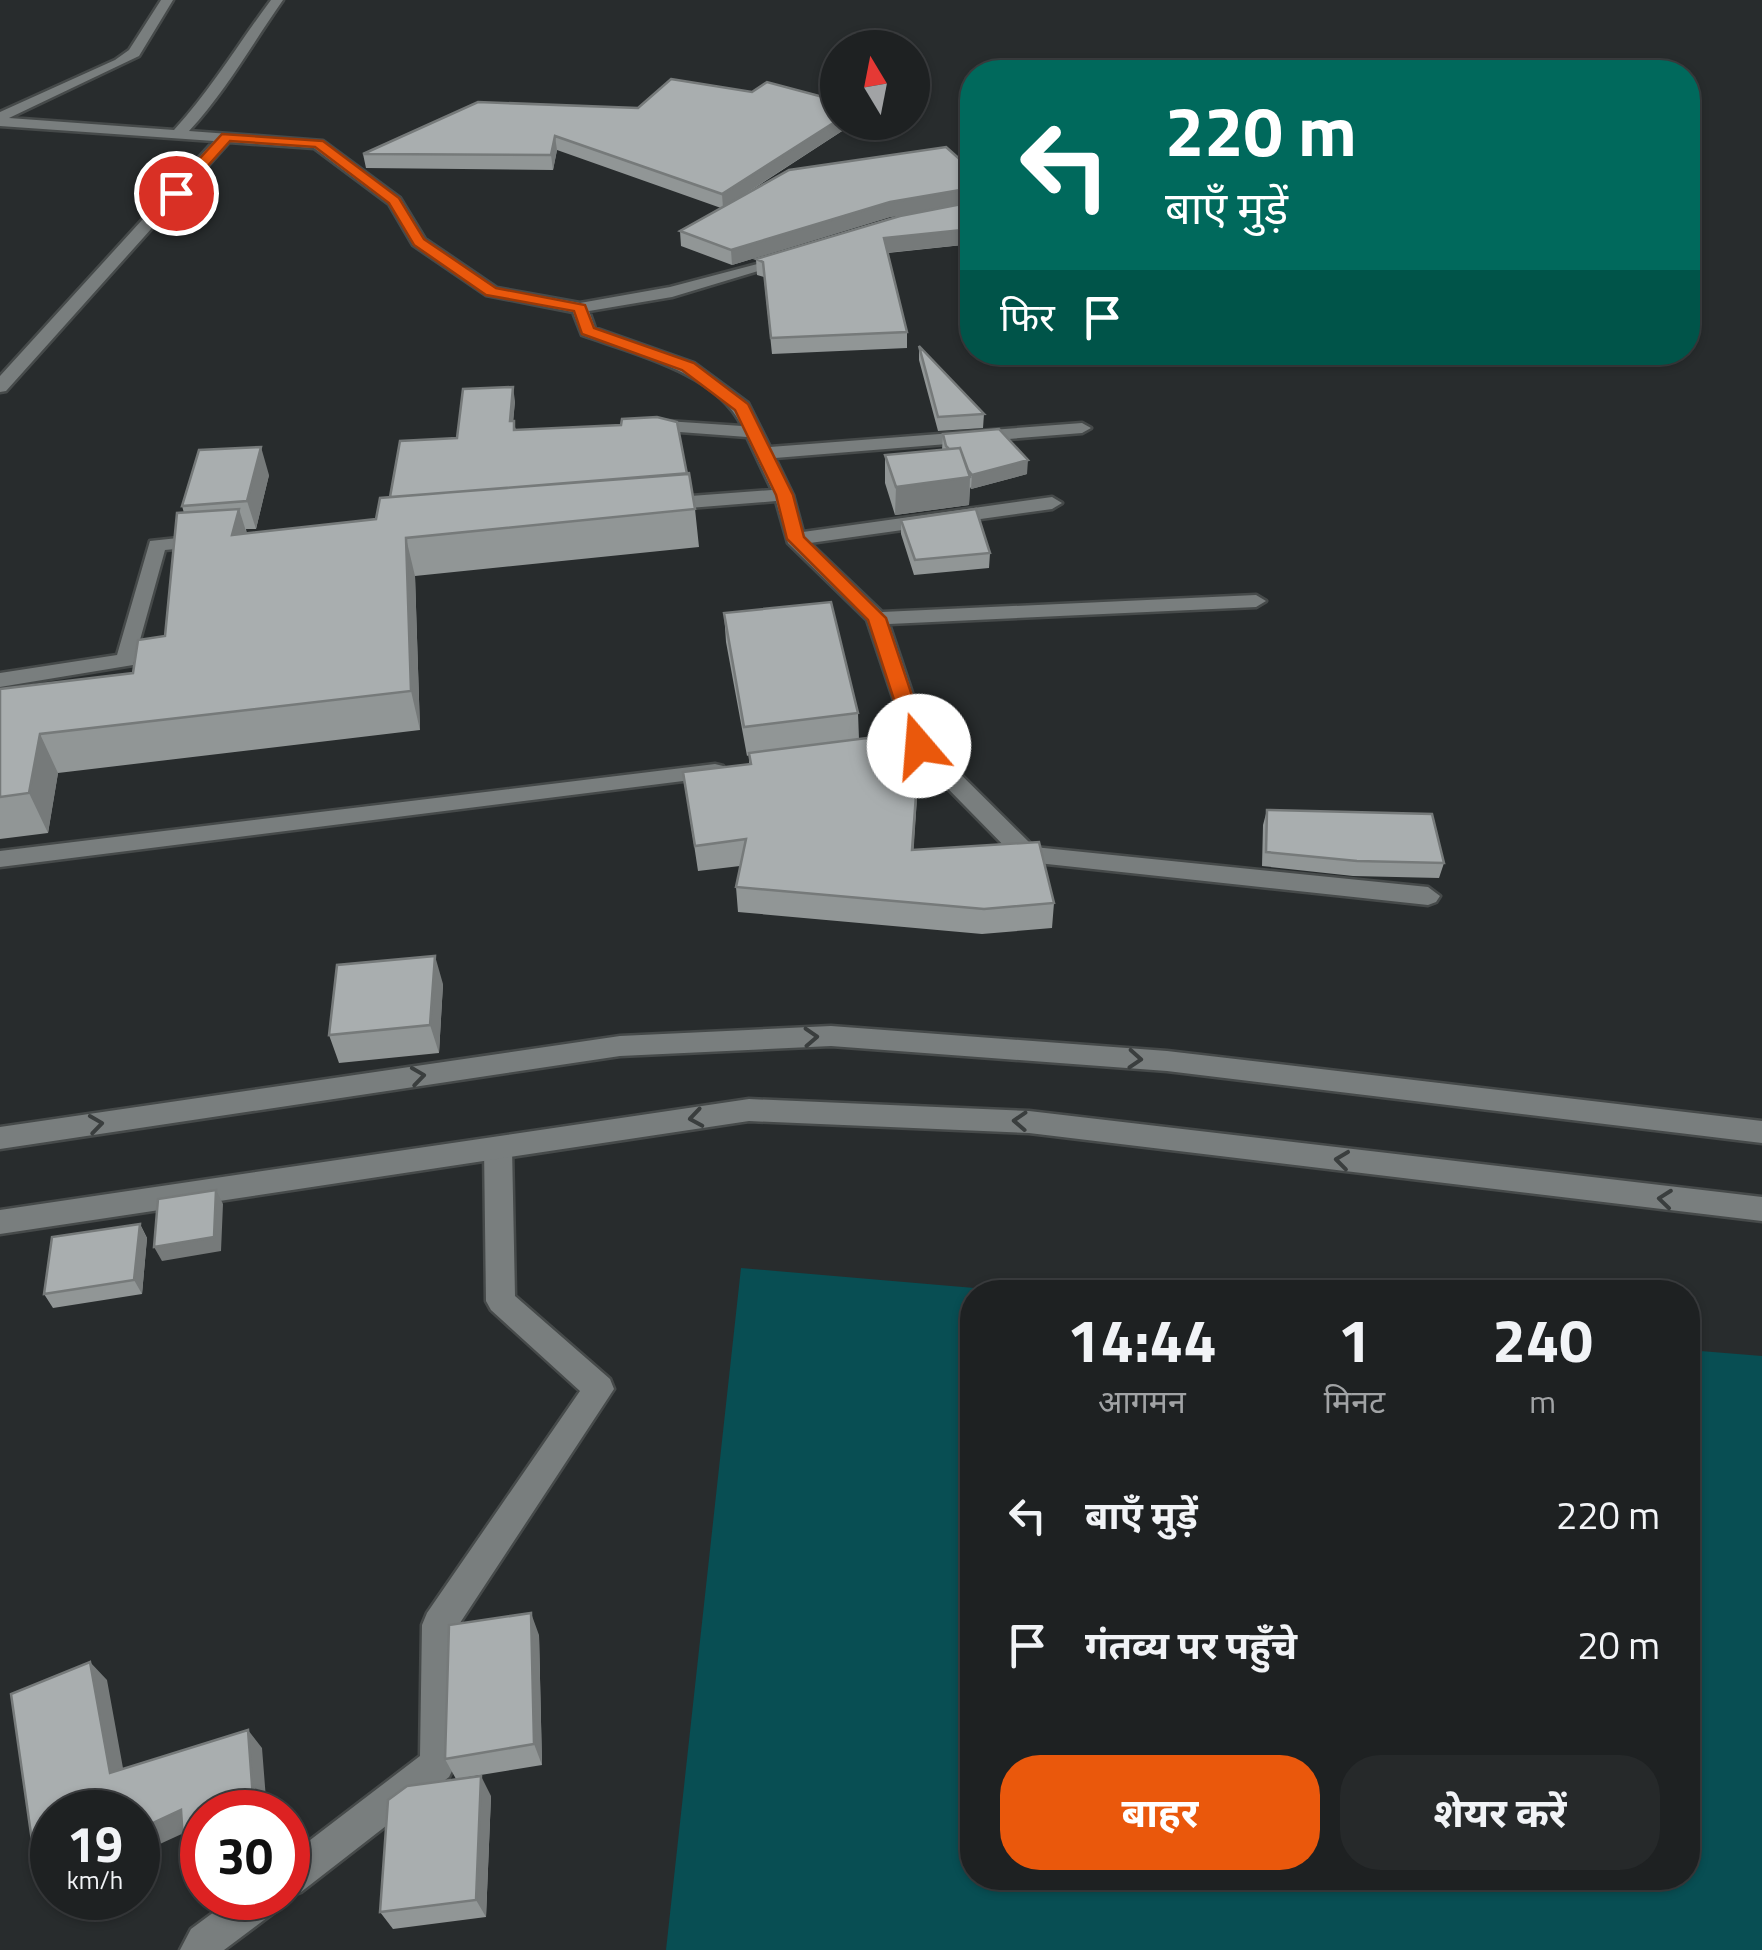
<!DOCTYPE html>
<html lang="hi">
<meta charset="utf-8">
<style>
:root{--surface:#1e2122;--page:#26292a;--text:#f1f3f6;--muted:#a1a3a5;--line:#3c3e40;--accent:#ea580c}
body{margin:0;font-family:"Titillium Web","Noto Sans Devanagari",sans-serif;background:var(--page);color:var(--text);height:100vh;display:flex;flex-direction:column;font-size:38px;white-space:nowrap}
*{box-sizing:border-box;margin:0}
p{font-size:32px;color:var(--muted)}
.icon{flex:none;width:55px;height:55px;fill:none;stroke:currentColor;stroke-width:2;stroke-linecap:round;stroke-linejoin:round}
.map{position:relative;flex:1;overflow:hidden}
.panel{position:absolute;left:960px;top:1280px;width:740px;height:610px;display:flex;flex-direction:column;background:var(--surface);border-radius:40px;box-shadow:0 2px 8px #0004,0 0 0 2px var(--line)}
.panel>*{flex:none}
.banner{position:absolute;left:960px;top:60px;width:740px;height:305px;border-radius:40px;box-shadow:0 2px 8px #0004,0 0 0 2px var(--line);background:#00695c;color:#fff;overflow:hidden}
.needle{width:65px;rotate:350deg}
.fabs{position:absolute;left:820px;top:30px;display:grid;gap:20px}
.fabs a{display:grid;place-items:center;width:110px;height:110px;border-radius:50%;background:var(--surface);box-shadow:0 2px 8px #0004,0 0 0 2px var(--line);font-size:50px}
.speed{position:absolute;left:30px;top:1790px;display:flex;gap:20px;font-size:50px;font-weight:700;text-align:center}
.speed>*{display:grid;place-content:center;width:130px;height:130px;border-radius:50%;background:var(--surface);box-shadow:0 2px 8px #0004,0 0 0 2px var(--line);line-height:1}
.speed small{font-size:25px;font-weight:400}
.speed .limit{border:15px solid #d22;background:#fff;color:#111}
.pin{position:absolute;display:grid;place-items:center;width:85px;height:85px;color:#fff;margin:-42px;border:5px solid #fff;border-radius:50%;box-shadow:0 2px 10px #0007}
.me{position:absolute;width:110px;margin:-55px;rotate:342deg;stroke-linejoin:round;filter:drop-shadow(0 0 8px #0008)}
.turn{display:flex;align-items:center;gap:35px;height:210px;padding:0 40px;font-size:45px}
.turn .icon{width:130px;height:130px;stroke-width:2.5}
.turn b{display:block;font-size:70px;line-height:85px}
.then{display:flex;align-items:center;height:95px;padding:0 40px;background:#0003;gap:20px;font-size:38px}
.eta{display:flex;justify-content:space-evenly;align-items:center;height:170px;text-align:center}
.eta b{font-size:60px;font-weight:700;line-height:70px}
.primary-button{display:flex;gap:20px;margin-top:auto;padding:20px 40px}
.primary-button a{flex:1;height:115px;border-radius:40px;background:var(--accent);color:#fff;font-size:40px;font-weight:700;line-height:115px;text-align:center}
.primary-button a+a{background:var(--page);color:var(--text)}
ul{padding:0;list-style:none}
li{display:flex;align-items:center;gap:30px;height:130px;padding:0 40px}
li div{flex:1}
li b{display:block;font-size:38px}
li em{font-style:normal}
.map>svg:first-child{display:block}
.green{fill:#084e53}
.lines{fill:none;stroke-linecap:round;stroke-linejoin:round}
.minor-casing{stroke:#464a4a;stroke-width:5}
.tertiary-casing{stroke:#464a4a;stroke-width:5}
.minor{fill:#797e7e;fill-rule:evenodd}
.tertiary{fill:#797e7e;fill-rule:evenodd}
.wall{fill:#919696}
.shaded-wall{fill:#767a7a}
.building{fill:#a9aeaf;stroke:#767a7a;stroke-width:2.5}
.oneway{stroke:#3a3e3e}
.route{fill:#ea580c;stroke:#983908;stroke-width:2.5}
</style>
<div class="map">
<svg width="1762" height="1950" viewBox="0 0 1762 1950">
<rect width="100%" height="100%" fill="#282c2d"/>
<path class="green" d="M741,1268L1021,1292H972V1878H1688V1350L1762,1356V1950H666Z"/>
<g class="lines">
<defs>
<path id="minor" d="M161,0H173L139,56L9,118L174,130C211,90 238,44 271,0H283C252,44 226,91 189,131L323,141L400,198L425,239L497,288L580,303L670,287L795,254V260L672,297L589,311L595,328L694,363L748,403L770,447L1082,423L1091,428L1082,433L775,458L793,495L803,532L1052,497L1062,503L1052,509L810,543L882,612L1256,595L1266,601L1256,607L889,624L929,743L1034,847L1428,887L1440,896L1436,902L1428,905L1019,861L911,751L867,620L788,543L776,501L664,510L654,504L664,498L772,490L747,437L666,431L657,426L666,421L742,426C717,373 633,353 582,335L573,312L486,295L413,245L389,204L314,148L229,142L6,391L0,392V376L214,141L0,126V112L115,60L129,50Z
M206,535L213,537V545L165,550L133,665L0,687V673L117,655L150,541Z
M715,764L723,766L726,771L723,776L0,867V851Z
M498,1137L508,1140L512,1148L515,1296L610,1379L614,1389L456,1629L455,1765L449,1777L301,1892L288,1897V1857L420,1756L422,1625L427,1613L580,1391L491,1310L486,1301L484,1148L488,1140Z
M233,1898H281L276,1911L224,1950H180L191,1929Z"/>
<path id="tertiary" d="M831,1026L1167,1051L1762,1121V1143L1167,1071L831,1046L620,1056L0,1149V1127L620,1036Z
M749,1099L1029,1111L1762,1197V1221L1029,1133L749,1121L0,1234V1210Z"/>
</defs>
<use href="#minor" class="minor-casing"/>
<use href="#tertiary" class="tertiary-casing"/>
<use href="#minor" class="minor"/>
<use href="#tertiary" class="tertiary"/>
</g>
<path class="wall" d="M478,102L856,122L741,197L972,170V244L888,253L907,332V348L772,354L764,277L757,275L756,259L921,212L890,217L732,265L681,246L680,231L721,208L557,150L553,170L366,168L363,154Z
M919,346L984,414L983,428L938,431L919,360Z
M515,401L513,421L516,430L687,474L695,509L699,547L415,576L420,730L58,773L48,833L0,839V689L133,673L165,636L184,513L182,506L269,475L256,529H246L247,534L376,519L390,497L457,438Z
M943,434L1027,474L971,489L970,487L969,505L895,515L885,483V455L942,450Z
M901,520L990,553L989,568L914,575L901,534Z
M724,613L858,713L859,739L919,766L913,850L1054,903L1052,928L982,934L738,912L736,887L740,866L698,871L683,772L749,764V755L747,756L726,642Z
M1267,810L1444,863L1439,878L1353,876L1262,866L1263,825Z
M443,984L439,1053L339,1063L329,1035Z
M140,1224L147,1238L142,1294L53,1308L44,1294Z
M539,1635L542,1765L456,1779L445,1759Z
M491,1796L486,1917L393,1929L380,1912Z"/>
<path class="shaded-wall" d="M838,120V122H856L723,208L722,194Z
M555,136L557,150L553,170L551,155Z
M972,188V203L890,217L732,265L731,250L890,202Z
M972,229V244L884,253V238Z
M513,387L515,401L512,435L510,421Z
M261,447L269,475L256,529L247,501Z
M1028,460L1027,474L971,489L972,475Z
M970,477L969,505L895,515L896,487Z
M239,509L251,547L232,535Z
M406,538L415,576L420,730L411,691Z
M40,734L58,773L48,833L29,793Z
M920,740L919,766L912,876V850Z
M435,956L443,984L439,1053L430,1025Z
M216,1190L223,1204L221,1251L162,1261L154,1247Z
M140,1224L147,1238L142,1294L134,1280Z
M531,1613L539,1635L542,1765L534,1744Z
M90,1662L107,1680L127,1790L110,1773Z
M248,1730L262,1748L267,1812H254Z
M481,1776L491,1796L486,1917L476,1900Z
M181,1810L197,1827L138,1854V1830Z
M202,1834V1854L198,1856L183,1840Z
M52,1869V1889L37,1876Z"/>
<path class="building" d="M671,79L752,92L767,82L838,101V120L722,194L555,136L551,155L363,154L478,102L638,108Z
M946,147L972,170V188L890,202L731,250L680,231L789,170Z
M972,202V229L884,238L907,332L771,338L763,262L756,259L900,216Z
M919,346L984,414L938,417Z
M513,387L510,421H514V430L621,425L622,419L657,417L677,422L687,474L390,497L400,441L457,438L463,389Z
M999,429L1028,460L972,475L968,470L960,448L949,449L946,446L943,434Z
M261,447L247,501L182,506L199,450Z
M960,448L970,477L896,487L885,455Z
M689,473L695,509L406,538L411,691L40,734L29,793L0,797V689L133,673L138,640L165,636L177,513L239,509L232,535L376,519L380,498Z
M976,509L990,553L915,560L901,520Z
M831,602L858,713L744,727L724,613Z
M867,738L920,740L912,850L1039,842L1054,903L984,909L736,887L746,839L695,846L683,772L751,764L749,753Z
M1267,810L1432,814L1444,863L1357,861L1266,852Z
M435,956L430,1025L329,1035L337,965Z
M216,1190L214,1237L154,1247L158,1199Z
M140,1224L134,1280L44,1294L52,1237Z
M531,1613L534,1744L445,1759L449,1625Z
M90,1662L110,1773L248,1730L254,1812H202V1834L183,1840L181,1810L138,1830V1812H52V1869L37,1876L11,1694Z
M481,1776L476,1900L380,1912L388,1800L407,1786Z"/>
<defs><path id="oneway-chevron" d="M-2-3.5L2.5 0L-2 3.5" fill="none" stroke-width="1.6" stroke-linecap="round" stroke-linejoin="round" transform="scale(2.5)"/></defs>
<g class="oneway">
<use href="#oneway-chevron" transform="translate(811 1037) rotate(-3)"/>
<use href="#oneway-chevron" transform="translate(1135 1059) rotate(4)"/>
<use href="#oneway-chevron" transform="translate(418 1076) rotate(-8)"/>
<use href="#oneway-chevron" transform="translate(696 1118) rotate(171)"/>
<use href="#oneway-chevron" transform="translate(1020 1121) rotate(-177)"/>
<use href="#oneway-chevron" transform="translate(96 1124) rotate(-8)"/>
<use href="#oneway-chevron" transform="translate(1342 1160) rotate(-173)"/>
<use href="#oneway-chevron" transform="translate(1665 1199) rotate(-174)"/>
</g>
<path class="route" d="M222,134L323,141L399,198L424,239L496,288L585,305L594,328L694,363L748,404L793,495L804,537L886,618L929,746L926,751H912L909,746L868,620L787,539L776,495L735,410L682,370L582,334L574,311L486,295L414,245L389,203L315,147L230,141L181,196H171V190Z"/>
</svg>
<div class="fabs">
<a><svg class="needle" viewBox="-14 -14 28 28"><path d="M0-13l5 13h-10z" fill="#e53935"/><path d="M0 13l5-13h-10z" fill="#a1a3a5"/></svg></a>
</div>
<div class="speed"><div>19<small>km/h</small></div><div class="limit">30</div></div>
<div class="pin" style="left:176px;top:193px;background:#d93025"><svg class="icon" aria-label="arrive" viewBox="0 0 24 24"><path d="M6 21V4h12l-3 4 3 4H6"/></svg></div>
<svg class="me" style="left:919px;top:746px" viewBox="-20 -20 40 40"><circle r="19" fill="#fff"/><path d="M0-13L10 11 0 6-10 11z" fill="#ea580c"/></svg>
<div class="banner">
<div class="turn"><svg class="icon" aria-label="left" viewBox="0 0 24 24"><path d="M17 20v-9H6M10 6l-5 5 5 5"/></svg><div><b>220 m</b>बाएँ मुड़ें</div></div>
<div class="then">फिर<svg class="icon" aria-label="arrive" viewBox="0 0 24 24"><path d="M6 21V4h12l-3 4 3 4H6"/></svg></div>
</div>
<section class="panel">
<div class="eta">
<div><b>14:44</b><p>आगमन</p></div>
<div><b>1</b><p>मिनट</p></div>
<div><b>240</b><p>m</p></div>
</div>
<ul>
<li><svg class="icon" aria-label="left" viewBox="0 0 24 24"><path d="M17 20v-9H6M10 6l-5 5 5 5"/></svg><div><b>बाएँ मुड़ें</b></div><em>220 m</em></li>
<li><svg class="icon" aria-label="arrive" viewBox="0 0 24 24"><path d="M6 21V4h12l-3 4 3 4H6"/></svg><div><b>गंतव्य पर पहुँचे</b></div><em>20 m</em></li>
</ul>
<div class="primary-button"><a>बाहर</a><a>शेयर करें</a></div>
</section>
</div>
